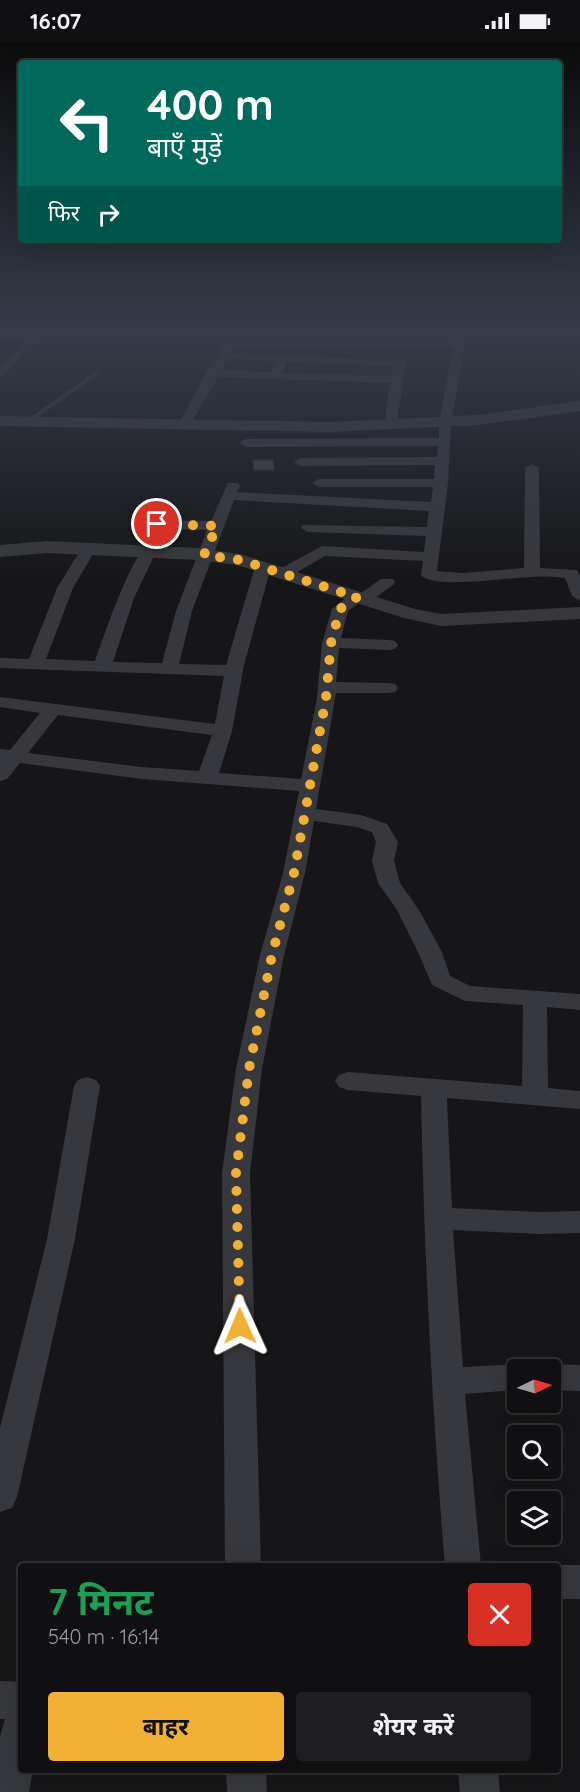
<!DOCTYPE html>
<html lang="hi">
<meta charset="utf-8">
<style>
:root{--surface:#101012;--page:#1e1e20;--text:#f1f3f6;--muted:#9c9d9f;--line:#303032;--accent:#f2b134}
body{margin:0;font-family:Quicksand,"Noto Sans Devanagari",sans-serif;background:var(--page);color:var(--text);height:100vh;display:flex;flex-direction:column;font-size:22px;white-space:nowrap}
*{box-sizing:border-box;margin:0}
p{font-size:20px;color:var(--muted)}
.icon{flex:none;width:33px;height:33px;fill:none;stroke:currentColor;stroke-width:2;stroke-linecap:round;stroke-linejoin:round}
.map{position:relative;flex:1;overflow:hidden}
.drawer{position:absolute;left:18px;top:1521px;width:543px;height:210px;display:flex;flex-direction:column;background:var(--surface);border-radius:6px;box-shadow:0 6px 24px #0002,0 0 0 2px var(--line)}
.drawer>*{flex:none}
.banner{position:absolute;left:18px;top:18px;width:544px;height:183px;border-radius:6px;box-shadow:0 6px 24px #0002,0 0 0 2px var(--line);background:#00695c;color:#fff;overflow:hidden}
.needle{width:39px;rotate:85deg}
.buttons{position:absolute;left:507px;top:1317px;display:grid;gap:12px}
.buttons a{display:grid;place-items:center;width:54px;height:54px;border-radius:6px;background:var(--surface);box-shadow:0 6px 24px #0002,0 0 0 2px var(--line);font-size:30px}
.pin{position:absolute;display:grid;place-items:center;width:51px;height:51px;color:#fff;margin:-26px;border:3px solid #fff;border-radius:50%;box-shadow:0 2px 6px #0007}
.me{position:absolute;width:66px;margin:-33px;rotate:359deg;stroke-linejoin:round;filter:drop-shadow(0 0 4px #0008)}
.turn{display:flex;align-items:center;gap:21px;height:126px;padding:0 30px;font-size:27px}
.turn .icon{width:78px;height:78px;stroke-width:2.5}
.turn b{display:block;font-size:42px;line-height:51px}
.then{display:flex;align-items:center;height:57px;padding:0 30px;background:#0003;gap:12px;font-size:22px}
.round{display:grid;place-items:center;flex:none;width:63px;height:63px;border-radius:6px;background:var(--page)}
.head{display:flex;align-items:center;justify-content:space-between;height:102px;padding:0 30px}
h1{font-size:36px;font-weight:700;line-height:45px;color:#1e9e55}
.button{display:flex;gap:12px;margin-top:auto;padding:12px 30px}
.button a{flex:1;height:69px;border-radius:6px;background:var(--accent);color:#111;font-size:24px;font-weight:700;line-height:69px;text-align:center}
.button a+a{background:var(--page);color:var(--text)}
.status{display:flex;justify-content:space-between;align-items:center;height:42px;padding:0 30px;background:var(--surface);direction:ltr}
.status svg{height:16px;fill:currentColor}
.map>svg:first-child{display:block}
.building{fill:#404145;stroke:#303034;stroke-width:1.5}
.lines{fill:none;stroke-linecap:round;stroke-linejoin:round}
.service{fill:#37383d;fill-rule:evenodd}
.minor{fill:#37383d;fill-rule:evenodd}
.tertiary{fill:#37383d;fill-rule:evenodd}
.route{stroke:#f2b134;stroke-width:10;stroke-dasharray:0 18}
</style>
<div class="status"><b>16:07</b><svg viewBox="0 0 49 12"><path d="M0 12V9h3v3zM5 12V6h3v6zM10 12V3h3v9zM15 12V0h3v12zM26 1h20v11H26zM47 4h2v5h-2z"/></svg></div>
<div class="map">
<svg width="580" height="1750" viewBox="0 0 580 1750">
<rect width="100%" height="100%" fill="#161618"/>
<path class="building" d="M253,418H273L274,428H254Z"/>
<g class="lines">
<path class="service" d="M95,330L100,331L28,382H24V380Z"/>
<path class="minor" d="M0,290L35,292L49,290L4,332L0,334V324L28,298L0,296Z
M458,290H469L465,302L451,381L448,441L437,529L462,531L524,526L525,426L532,422L539,426L540,526L577,528L580,534V559L572,554L565,536C554,535 543,534 532,535C511,535 434,548 421,533L423,519L325,514L290,534H278L276,531L278,528L322,504L424,510L426,494L308,490L301,486L303,483L427,485L429,469L234,458L192,569L179,622L226,623L255,525L258,522H268L271,525L244,623L232,689L219,731L301,737L317,656L322,601L332,567L351,552L361,551L381,537H393L395,540L393,543L369,560L359,561L348,569L341,596L389,598L395,599L398,603L395,607L389,608L339,606L336,640L389,641L395,642L398,646L395,650L389,651H336L316,767L361,773L387,782L398,800L394,819L400,841L419,868L442,910L450,934L470,944L580,952V968L547,965L548,1046L580,1049V1067L447,1056L452,1166L538,1170L580,1169V1191L538,1192L453,1188L463,1325L518,1322L530,1328H518V1348L465,1352L481,1524H445C432,1368 424,1211 421,1054L348,1048L339,1045L335,1039L339,1033L348,1030L522,1044L523,963L465,959L432,943L418,910L397,868L378,841L372,819L376,800L372,790L357,785L314,779L305,831L284,913L262,1027L250,1131L261,1524H225L222,1131L236,1027L260,913L283,831L299,749L142,737L20,721L7,737L0,739V707L10,708L40,671L0,665V655L215,682L224,634L0,626V616L29,617L57,546L83,504L88,502L96,507L73,546L46,617L95,619C102,600 132,509 148,505L156,510L134,556L113,620L162,621L176,569L207,488L136,486L129,482L136,478L211,479L228,441H238L240,444L237,450L431,460L433,445H319L312,441L319,437H434L435,423L301,424L294,420L301,416L437,415L438,404L246,405L239,401L246,397L439,396V381L453,305L235,304L231,311L404,319L406,321L396,384L390,388L384,384L390,341L218,335L189,385H181L179,382L206,331L227,299H455ZM227,317L277,319L271,330L222,328ZM288,320L393,324L392,334L282,331ZM58,673L212,693L199,729L142,725L28,711Z
M87,1035L96,1038L100,1044L75,1197L17,1455L12,1466L0,1470V1386L47,1197L74,1044L78,1038Z
M550,1322L580,1323V1349L550,1348V1328H538Z
M558,1523H580V1557H558V1524H555Z
M0,1639L21,1640V1728H33L29,1750H0V1694L5,1677H0Z
M226,1728H266L267,1750H227Z
M458,1728H498L500,1750H460Z"/>
<path class="tertiary" d="M580,359V369L478,383L331,390L0,384V374L331,380L478,373Z
M47,499L198,506L240,512L415,567L441,572L580,565V577L441,584L404,576L237,523L198,518L47,511L0,515V503Z"/>
</g>
<linearGradient id="sky" x2="0" y2="1"><stop stop-color="#0c0c0d"/><stop offset="0.54" stop-color="#363c48"/><stop offset="1" stop-color="#363c48" stop-opacity="0"/></linearGradient>
<rect width="580" height="536" fill="url(#sky)"/>
<g class="lines">
<path class="route" d="M157,482L217,484L204,513L240,518L357,555L340,567L331,601L326,656L294,831L272,913L249,1027L236,1131L240,1284"/>
</g>
</svg>
<div class="buttons">
<a><svg class="needle" viewBox="-14 -14 28 28"><path d="M0-13l5 13h-10z" fill="#e53935"/><path d="M0 13l5-13h-10z" fill="#9c9d9f"/></svg></a>
<a><svg class="icon" aria-label="search" viewBox="0 0 24 24"><circle cx="10" cy="10" r="6"/><path d="M15 15l6 6"/></svg></a>
<a><svg class="icon" aria-label="layers" viewBox="0 0 24 24"><path d="M12 4l9 5-9 5-9-5zM3 14l9 5 9-5"/></svg></a>
</div>
<div class="pin" style="left:157px;top:482px;background:#d93025"><svg class="icon" aria-label="arrive" viewBox="0 0 24 24"><path d="M6 21V4h12l-3 4 3 4H6"/></svg></div>
<svg class="me" style="left:240px;top:1284px" viewBox="-20 -20 40 40"><path d="M0-17L14 15 0 8-14 15z" fill="#f2b134" stroke="#fff" stroke-width="4"/></svg>
<div class="banner">
<div class="turn"><svg class="icon" aria-label="left" viewBox="0 0 24 24"><path d="M17 20v-9H6M10 6l-5 5 5 5"/></svg><div><b>400 m</b>बाएँ मुड़ें</div></div>
<div class="then">फिर<svg class="icon" aria-label="right" viewBox="0 0 24 24"><path d="M7 20v-9h11M14 6l5 5-5 5"/></svg></div>
</div>
<section class="drawer">
<div class="head"><div><h1>7 मिनट</h1><p>540 m · 16:14</p></div><a class="round" style="background:#d93025;color:#fff"><svg class="icon" aria-label="close" viewBox="0 0 24 24"><path d="M6 6l12 12M18 6L6 18"/></svg></a></div>
<div class="button"><a>बाहर</a><a>शेयर करें</a></div>
</section>
</div>
